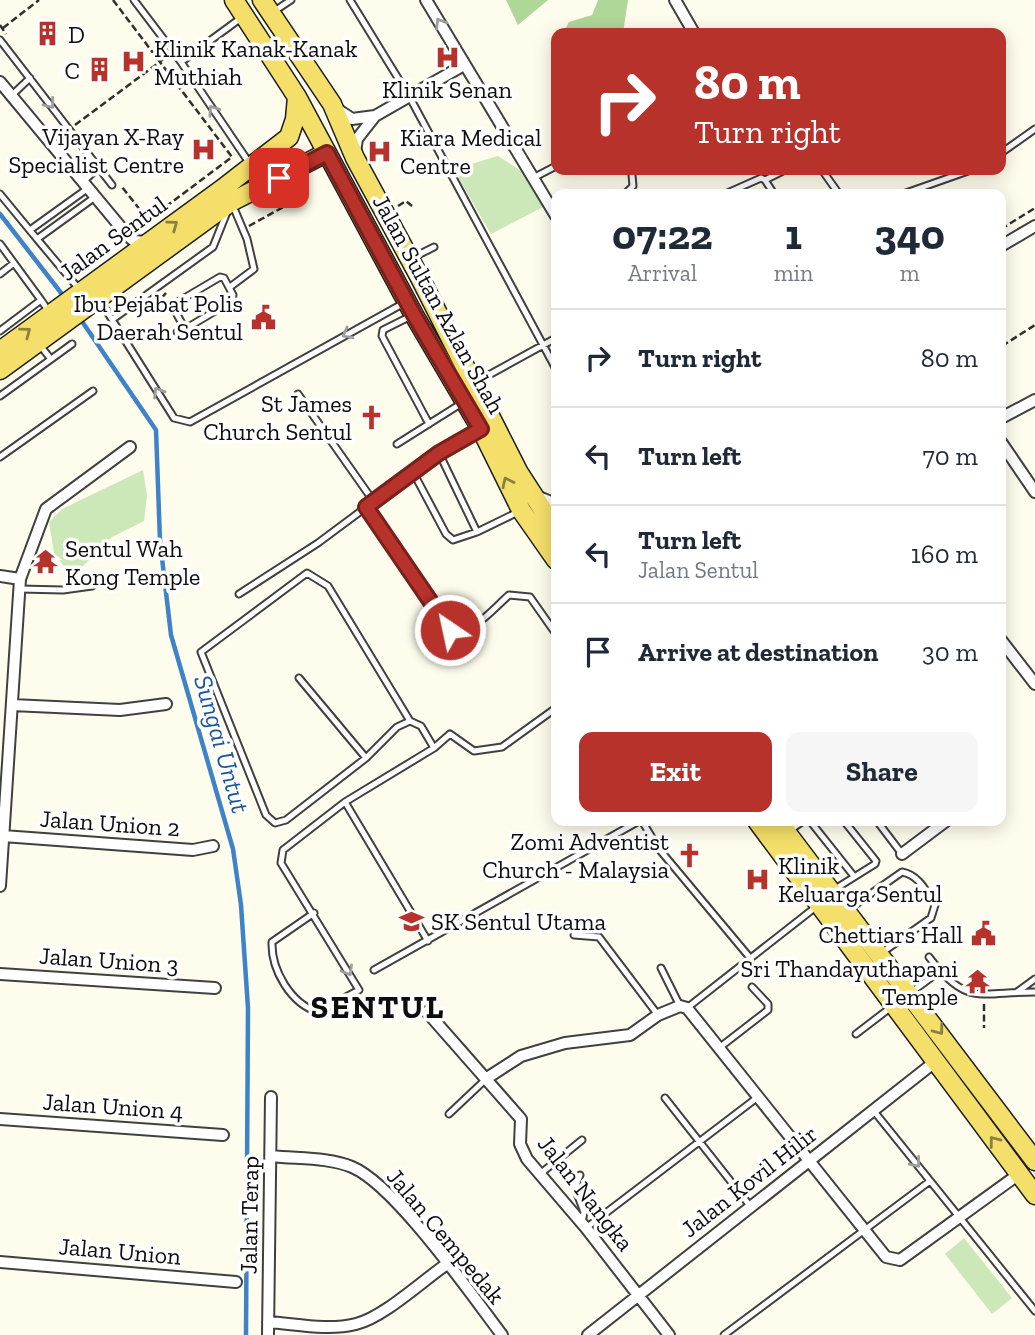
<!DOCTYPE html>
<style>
:root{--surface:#fff;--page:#f6f6f7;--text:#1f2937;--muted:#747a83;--line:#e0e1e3;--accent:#b7322b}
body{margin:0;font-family:"Zilla Slab",serif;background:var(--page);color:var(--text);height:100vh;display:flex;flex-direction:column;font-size:26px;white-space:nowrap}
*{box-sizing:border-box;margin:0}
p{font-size:23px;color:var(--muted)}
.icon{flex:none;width:38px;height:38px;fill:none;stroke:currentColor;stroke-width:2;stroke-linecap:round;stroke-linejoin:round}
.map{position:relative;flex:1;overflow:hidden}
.side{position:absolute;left:551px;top:189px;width:455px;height:637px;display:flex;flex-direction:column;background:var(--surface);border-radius:14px;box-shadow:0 4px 18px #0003}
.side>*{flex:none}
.top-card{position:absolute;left:551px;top:28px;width:455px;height:147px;border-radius:14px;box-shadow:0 4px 18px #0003;background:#b7322b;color:#fff;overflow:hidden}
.pin{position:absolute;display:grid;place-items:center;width:60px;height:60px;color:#fff;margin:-30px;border-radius:14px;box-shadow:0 4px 10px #0006}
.me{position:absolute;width:77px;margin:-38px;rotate:326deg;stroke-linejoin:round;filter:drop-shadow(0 0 5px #0008)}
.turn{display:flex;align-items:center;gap:24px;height:147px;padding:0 28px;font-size:32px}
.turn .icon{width:91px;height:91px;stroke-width:2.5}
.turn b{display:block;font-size:49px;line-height:60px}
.eta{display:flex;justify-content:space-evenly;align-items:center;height:119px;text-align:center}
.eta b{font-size:42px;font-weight:800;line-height:49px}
.button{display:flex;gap:14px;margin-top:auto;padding:14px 28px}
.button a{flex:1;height:80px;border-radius:14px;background:var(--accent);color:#fff;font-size:28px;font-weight:800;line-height:80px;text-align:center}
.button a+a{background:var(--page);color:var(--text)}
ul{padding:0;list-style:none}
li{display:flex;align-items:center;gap:21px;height:98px;padding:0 28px;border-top:2px solid var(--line)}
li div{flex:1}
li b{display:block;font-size:26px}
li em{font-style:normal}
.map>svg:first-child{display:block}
.green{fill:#cce7b8}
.forest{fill:#aed798}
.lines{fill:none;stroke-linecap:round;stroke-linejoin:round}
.stream{stroke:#3e83c7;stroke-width:4.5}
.lane-casing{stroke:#404040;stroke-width:9}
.street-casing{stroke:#404040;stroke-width:14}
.primary-casing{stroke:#1e1e1e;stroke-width:21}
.path{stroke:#2f2f2f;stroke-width:2.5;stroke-dasharray:7 3.5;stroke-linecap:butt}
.lane{stroke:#fff;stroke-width:5}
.street{stroke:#fff;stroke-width:10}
.primary{stroke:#f3df69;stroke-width:18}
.oneway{stroke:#9e9e9e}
.oneway2{stroke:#8c8040}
.route-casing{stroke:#77201c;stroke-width:18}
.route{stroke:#b7322b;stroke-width:12}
.labels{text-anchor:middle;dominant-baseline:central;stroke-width:7;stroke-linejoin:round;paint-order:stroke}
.poi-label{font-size:24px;fill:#0d0d0d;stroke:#fff;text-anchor:end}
.street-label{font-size:24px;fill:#0d0d0d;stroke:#fff}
.water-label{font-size:26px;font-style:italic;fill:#1b5699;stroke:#fff}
.district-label{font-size:32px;font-weight:bold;letter-spacing:2px;fill:#0d0d0d;stroke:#fff}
</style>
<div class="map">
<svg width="1035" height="1335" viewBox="0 0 1035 1335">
<rect width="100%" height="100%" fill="#fefded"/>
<path class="green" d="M498,156L527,175L545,206L491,234L455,172L461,167Z
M143,470L147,496L144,521L112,537L72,577L54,553L49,522L62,509Z
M964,1238L1012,1298L992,1314L945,1254Z"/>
<path class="forest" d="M506,0H548L518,25Z
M598,0H628L623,33H563L569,22L592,15Z"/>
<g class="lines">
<path class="stream" d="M0,214L65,298
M79,317L156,430L160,541L171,635L233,849L241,905L248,1008L246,1335"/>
<defs>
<path id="lane" d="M134,0L181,62L250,164
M350,0L409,96L556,369
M273,12L291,0
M0,40L112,185
M181,62L241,18
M12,95L30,78
M1001,153L1035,129
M822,170L839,194
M535,177L556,166
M765,180L785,170
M84,181L99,167
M0,194L37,239
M625,194L633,186L632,175
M725,194L761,178L765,180L774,194
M875,194H900
M903,194L971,170
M30,230L87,189
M0,244L41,300
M412,258L434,247
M0,274L14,263
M230,287L254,269L247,239L233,206
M79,289L37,239L95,197
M101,302L174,418L190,422L404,303
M411,316L383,330L382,336L429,424
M113,319L213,247L227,212
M0,331L41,300L50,313
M177,332L185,329L174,309L176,303L220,277L224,278L233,295L232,301L185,329
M39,344L50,358
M476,382L556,338
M298,394L374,502
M0,396L72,344
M397,444L462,403
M0,457L93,391
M413,472L446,534L453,540L477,532L439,453
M366,507L450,630C472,636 493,609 509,595L530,597L556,634
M477,532L518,512
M307,573L328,586L410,721L397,727L366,758L286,820L275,823L266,815L201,652Z
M20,589L63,590L92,586
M239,594L318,543L439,453L479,430
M299,678L366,758
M410,721L421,726L434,748
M345,802L428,941
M642,821L659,849L751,959
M810,821L853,875
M877,821L902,854
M789,831L803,821
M835,889L875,864L876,861L844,821
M849,909L902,872C919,875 926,891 935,905L931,918L880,954
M314,913L272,942C271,970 291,1004 318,1012L359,990L281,863L283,850L345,802L434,748L450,734L474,751L502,747L556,708
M574,935L599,937L658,1015
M929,957C967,1007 979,992 1035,992
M661,968L680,1006
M374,970L639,821
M913,991L940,971
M1017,992L1035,979
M687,1008L817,906
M856,1034L890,1008
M719,1048L768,1010V1004L752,987
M665,1098L751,1207
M873,1110L1035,1311
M449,1114L485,1080
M540,1174L582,1140
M580,1175L575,1188L584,1212L582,1223
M586,1228L758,1097
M724,1335L930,1181"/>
<path id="street" d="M426,0L556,216
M675,0L694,33
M0,82L128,236L134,241L147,242
M337,109L352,119L375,116L464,65
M355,152L357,139L375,116
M1001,246L1035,226
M1001,418L1035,400
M1001,442L1035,492
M536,496L556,504
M0,576L20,579
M1001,640L1035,684
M12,705L120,710L166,704
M3,836L193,850L213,846
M902,854L946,821
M0,886L20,579L46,509L130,447
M0,974L215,988
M427,1012L521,1119L520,1144L527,1159L586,1228L669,1335
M487,1078L521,1056L565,1043L630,1035L658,1015L680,1006L687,1008L886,1257L900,1260L1019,1174
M0,1119L223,1135
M272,1156C297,1159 328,1157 352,1167C395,1185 471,1294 502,1335
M0,1262L236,1282
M268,1322C297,1324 327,1331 356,1324C384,1317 422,1281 447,1264
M268,1335L271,1097
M588,1335L936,1061"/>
<path id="primary" d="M234,0L297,97L414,315L481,429L521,510L556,560
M262,0L332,104L355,158L419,276L519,473L556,530
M0,351L222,189L289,137L295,119L297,97
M0,370L231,202L326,153
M757,821L1035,1195
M778,821L1035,1161"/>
</defs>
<use href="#lane" class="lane-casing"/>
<use href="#street" class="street-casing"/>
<use href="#primary" class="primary-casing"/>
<path class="path" d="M113,0L232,157L148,220L122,187
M0,25L6,34
M3,28L39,0
M75,125L165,58
M398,206L406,201L412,206
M249,226L296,200
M1001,229L1035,208
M150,303L153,308L166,293
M1002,346L1035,325
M984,1004V1028"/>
<use href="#lane" class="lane"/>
<use href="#street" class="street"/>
<use href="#primary" class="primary"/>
</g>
<defs><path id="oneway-chevron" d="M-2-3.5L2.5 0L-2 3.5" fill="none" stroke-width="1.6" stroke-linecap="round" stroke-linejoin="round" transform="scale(1.75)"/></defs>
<g class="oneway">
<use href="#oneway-chevron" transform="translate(440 23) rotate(-121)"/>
<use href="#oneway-chevron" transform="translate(50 104) rotate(52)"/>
<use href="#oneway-chevron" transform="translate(213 110) rotate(-124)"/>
<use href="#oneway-chevron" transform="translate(347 334) rotate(151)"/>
<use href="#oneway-chevron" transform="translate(158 392) rotate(-121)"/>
<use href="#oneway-chevron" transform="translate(348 971) rotate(60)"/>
<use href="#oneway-chevron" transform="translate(916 1163) rotate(51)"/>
</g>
<g class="oneway2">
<use href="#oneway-chevron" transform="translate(173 225) rotate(-36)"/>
<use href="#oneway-chevron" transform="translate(26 332) rotate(-37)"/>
<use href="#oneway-chevron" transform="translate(507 482) rotate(-116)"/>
<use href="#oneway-chevron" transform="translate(939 1030) rotate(53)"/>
<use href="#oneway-chevron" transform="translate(994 1141) rotate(-127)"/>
</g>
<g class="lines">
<defs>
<path id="route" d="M279,178L327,153L414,315L481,429L439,453L366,507L450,630"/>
</defs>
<use href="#route" class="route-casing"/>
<use href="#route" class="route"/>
</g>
<defs>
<symbol id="building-bare" viewBox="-9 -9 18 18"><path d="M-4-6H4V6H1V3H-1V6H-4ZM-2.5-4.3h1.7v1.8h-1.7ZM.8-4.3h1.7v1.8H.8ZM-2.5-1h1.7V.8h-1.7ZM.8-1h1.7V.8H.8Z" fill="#b7322b" stroke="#fff" stroke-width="2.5" paint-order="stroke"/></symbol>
<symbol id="hospital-bare" viewBox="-9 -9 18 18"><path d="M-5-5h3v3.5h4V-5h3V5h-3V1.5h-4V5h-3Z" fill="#b7322b" stroke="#fff" stroke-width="2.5" paint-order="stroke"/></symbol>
<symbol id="civic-bare" viewBox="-9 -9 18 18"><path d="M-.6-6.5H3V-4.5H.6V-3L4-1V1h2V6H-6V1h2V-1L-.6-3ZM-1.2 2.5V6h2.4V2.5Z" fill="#b7322b" stroke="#fff" stroke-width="2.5" paint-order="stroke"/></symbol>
<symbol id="church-bare" viewBox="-9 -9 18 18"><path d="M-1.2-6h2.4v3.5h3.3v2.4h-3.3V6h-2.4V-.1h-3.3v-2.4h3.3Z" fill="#b7322b" stroke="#fff" stroke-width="2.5" paint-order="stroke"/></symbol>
<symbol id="temple-bare" viewBox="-9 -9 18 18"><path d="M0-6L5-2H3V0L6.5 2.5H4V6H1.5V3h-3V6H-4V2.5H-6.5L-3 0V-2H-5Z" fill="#b7322b" stroke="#fff" stroke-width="2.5" paint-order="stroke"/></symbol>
<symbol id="school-bare" viewBox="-9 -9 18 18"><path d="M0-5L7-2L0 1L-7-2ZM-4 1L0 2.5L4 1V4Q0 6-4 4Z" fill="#b7322b" stroke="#fff" stroke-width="2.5" paint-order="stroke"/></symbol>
</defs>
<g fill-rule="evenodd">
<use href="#building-bare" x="30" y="16" width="35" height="35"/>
<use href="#hospital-bare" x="430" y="40" width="35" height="35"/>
<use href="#hospital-bare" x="116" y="44" width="35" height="35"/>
<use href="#building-bare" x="82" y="52" width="35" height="35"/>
<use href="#hospital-bare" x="186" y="132" width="35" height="35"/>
<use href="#hospital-bare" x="362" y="134" width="35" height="35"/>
<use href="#civic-bare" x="246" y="300" width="35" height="35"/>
<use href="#church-bare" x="354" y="400" width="35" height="35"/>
<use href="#temple-bare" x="28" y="544" width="35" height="35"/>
<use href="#church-bare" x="672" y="838" width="35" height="35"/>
<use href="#hospital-bare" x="740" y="862" width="35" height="35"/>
<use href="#school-bare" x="394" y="904" width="35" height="35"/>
<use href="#civic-bare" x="966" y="916" width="35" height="35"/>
<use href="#temple-bare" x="960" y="964" width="35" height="35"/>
</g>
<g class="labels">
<g class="poi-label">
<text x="68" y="34" text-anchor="start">D</text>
<text x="154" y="48" text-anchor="start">Klinik Kanak-Kanak<tspan x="154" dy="28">Muthiah</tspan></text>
<text x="80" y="70">C</text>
<text x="447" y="89" text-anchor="middle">Klinik Senan</text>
<text x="184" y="136">Vijayan X-Ray<tspan x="184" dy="28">Specialist Centre</tspan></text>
<text x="400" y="137" text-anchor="start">Kiara Medical<tspan x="400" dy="28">Centre</tspan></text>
<text x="243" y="303">Ibu Pejabat Polis<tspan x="243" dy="28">Daerah Sentul</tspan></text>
<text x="352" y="403">St James<tspan x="352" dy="28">Church Sentul</tspan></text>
<text x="65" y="548" text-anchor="start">Sentul Wah<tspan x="65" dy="28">Kong Temple</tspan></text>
<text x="669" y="841">Zomi Adventist<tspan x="669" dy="28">Church - Malaysia</tspan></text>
<text x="778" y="865" text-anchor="start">Klinik<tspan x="778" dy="28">Keluarga Sentul</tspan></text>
<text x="431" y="921" text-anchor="start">SK Sentul Utama</text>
<text x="963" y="934">Chettiars Hall</text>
<text x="958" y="968">Sri Thandayuthapani<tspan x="958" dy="28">Temple</tspan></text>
</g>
<g class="street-label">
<text transform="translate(113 238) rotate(-36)">Jalan Sentul</text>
<text transform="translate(439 304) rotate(61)">Jalan Sultan Azlan Shah</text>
<text transform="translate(110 823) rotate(4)">Jalan Union 2</text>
<text transform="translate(109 960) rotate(4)">Jalan Union 3</text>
<text transform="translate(113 1106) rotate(4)">Jalan Union 4</text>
<text transform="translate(749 1181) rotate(-38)">Jalan Kovil Hilir</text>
<text transform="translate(586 1193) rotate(52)">Jalan Nangka</text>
<text transform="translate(249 1215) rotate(-89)">Jalan Terap</text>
<text transform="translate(446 1236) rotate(50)">Jalan Cempedak</text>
<text transform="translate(120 1251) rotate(5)">Jalan Union</text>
</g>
<g class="water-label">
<text transform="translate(222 744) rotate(74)">Sungai Untut</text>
</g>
<g class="district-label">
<text x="378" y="1007">SENTUL</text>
</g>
</g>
</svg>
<div class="pin" style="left:279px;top:178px;background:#d93025"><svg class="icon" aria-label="arrive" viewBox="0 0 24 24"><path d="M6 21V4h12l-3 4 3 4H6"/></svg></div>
<svg class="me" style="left:450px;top:630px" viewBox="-20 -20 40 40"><circle r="17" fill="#b7322b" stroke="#fff" stroke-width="3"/><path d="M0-11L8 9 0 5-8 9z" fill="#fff"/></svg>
<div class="top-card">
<div class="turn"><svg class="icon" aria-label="right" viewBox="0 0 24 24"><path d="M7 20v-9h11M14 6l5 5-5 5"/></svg><div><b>80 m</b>Turn right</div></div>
</div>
<section class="side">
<div class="eta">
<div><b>07:22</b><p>Arrival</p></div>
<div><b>1</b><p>min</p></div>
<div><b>340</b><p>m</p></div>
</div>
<ul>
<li><svg class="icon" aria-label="right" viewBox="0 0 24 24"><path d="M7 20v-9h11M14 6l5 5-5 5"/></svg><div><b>Turn right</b></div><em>80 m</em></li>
<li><svg class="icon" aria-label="left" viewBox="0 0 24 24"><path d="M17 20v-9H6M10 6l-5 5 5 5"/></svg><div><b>Turn left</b></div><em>70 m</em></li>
<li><svg class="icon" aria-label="left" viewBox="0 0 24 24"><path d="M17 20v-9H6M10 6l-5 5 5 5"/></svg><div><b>Turn left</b><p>Jalan Sentul</p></div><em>160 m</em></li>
<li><svg class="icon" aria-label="arrive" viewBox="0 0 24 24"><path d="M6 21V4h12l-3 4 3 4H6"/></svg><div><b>Arrive at destination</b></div><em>30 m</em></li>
</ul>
<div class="button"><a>Exit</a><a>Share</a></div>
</section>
</div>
